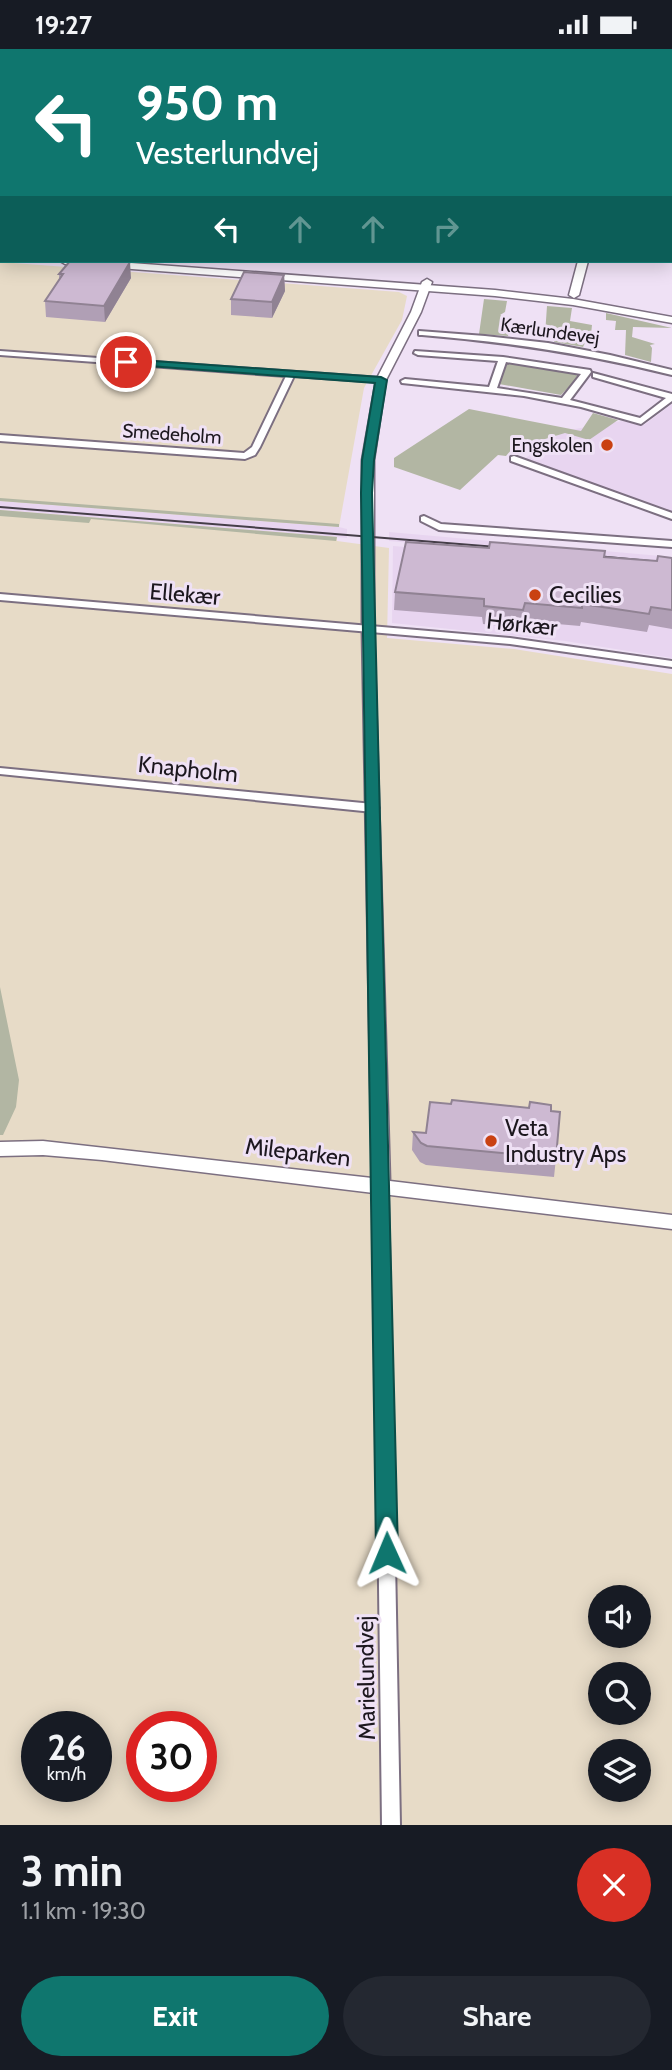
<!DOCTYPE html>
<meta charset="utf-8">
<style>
:root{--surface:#171b24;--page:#242831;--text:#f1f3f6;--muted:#9ea1a6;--accent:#0f766e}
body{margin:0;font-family:Cabin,sans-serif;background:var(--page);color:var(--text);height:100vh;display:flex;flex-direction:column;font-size:26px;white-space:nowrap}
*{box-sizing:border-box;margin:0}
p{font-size:23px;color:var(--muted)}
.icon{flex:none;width:38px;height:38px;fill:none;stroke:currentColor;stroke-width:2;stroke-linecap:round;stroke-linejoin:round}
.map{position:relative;height:1776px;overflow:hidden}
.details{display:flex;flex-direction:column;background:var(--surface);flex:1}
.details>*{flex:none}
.hud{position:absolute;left:0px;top:0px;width:672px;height:214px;box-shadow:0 4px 18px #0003;background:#0f766e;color:#fff;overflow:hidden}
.buttons{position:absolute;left:588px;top:1536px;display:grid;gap:14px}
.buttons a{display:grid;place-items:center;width:63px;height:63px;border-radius:50%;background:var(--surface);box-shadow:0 4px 18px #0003;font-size:35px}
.speed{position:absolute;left:21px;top:1662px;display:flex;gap:14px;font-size:35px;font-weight:700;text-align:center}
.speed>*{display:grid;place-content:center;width:91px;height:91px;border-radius:50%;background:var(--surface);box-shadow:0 4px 18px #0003;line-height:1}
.speed small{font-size:18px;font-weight:400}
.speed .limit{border:10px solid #d22;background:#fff;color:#111}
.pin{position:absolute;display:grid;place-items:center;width:60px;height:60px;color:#fff;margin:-30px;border:4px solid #fff;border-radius:50%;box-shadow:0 2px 7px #0007}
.me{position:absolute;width:77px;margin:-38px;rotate:359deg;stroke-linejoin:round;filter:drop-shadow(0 0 5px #0008)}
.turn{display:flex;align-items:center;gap:24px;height:147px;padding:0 21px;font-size:32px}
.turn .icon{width:91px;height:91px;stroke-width:2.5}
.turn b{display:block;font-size:49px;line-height:60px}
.lanes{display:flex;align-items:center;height:66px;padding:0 21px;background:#0003;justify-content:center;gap:35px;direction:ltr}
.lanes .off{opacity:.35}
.round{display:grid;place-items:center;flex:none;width:74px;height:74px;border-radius:37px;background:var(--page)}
.overview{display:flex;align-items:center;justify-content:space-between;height:119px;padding:0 21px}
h1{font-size:42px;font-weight:700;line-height:52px}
.action{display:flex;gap:14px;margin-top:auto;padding:14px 21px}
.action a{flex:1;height:80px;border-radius:42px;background:var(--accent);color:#fff;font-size:28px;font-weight:700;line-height:80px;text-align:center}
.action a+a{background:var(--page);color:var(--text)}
.status{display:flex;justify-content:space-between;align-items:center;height:49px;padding:0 35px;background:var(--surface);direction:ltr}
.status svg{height:19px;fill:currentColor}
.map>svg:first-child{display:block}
.built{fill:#e8d5f0}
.industrial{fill:#e7dbc7;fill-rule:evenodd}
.green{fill:#b2b6a3}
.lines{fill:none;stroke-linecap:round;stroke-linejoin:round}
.minor-casing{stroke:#7c6f81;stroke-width:4}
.tertiary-casing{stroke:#7c6f81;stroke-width:3}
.secondary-casing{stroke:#7c6f81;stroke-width:3}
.minor{fill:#fff;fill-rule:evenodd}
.tertiary{fill:#fff;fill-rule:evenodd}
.secondary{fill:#fff;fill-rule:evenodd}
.tram{stroke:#453e48;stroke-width:2}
.wall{fill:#b09fb5}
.shaded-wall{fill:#908293}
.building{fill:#cdb9d2;stroke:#908293;stroke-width:2}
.route{fill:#0f766e;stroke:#0a4d48;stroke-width:2}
.poi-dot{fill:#c94112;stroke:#efe1f5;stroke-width:2.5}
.labels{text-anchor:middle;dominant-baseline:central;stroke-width:6;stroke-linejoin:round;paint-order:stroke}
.far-street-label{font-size:19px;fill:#1c171e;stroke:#efe1f5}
.far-poi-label{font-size:19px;fill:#1c171e;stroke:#efe1f5;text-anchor:end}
.street-label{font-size:23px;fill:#1c171e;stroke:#efe1f5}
.poi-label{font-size:23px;fill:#1c171e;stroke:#efe1f5;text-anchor:start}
</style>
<div class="status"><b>19:27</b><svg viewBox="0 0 49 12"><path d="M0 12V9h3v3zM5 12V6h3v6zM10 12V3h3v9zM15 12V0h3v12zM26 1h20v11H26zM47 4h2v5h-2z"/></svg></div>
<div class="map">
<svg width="672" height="1776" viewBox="0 0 672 1776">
<rect width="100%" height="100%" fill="#efe1f5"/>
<path class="built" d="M672,355V463L523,411L563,382L622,372L644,376Z
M0,452L339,478L347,480V489L0,461Z
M389,483L672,508V517L389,492Z
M393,497L672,520V609L565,592L392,574Z"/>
<path class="industrial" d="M0,213L399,243L407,247L402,271L364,339L339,478L0,452Z
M0,461L337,488V492L389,499L387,589L514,600L672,625V1776H0ZM600,1549H639V1587H600ZM600,1626H639V1664H600ZM37,1678H96V1738H37ZM142,1678H201V1738H142ZM600,1703H639V1741H600Z"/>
<path class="green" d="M484,250L507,252L505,263L500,266L513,269L508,287L479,285Z
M547,257L572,259L570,272L592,276L590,295L585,294L583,298L554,293L555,286H545Z
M606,264L672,279L633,278L632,288L655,295L650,296L652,299L651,313L625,306L626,281H615L616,272L606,271Z
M508,313L582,325L561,346L499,335Z
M469,360L581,382L593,364L618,371L589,391L565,384L512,400L506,407L498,406L460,441L394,418V409Z
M0,449L339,475V478L0,452Z
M0,461L337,488L336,492L91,470L89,474L0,467Z
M0,938L19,1031L16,1058L3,1086H0Z"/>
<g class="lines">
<defs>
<path id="minor" d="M0,0L4,1L5,2L0,4Z
M111,0H118L109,2Z
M638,0H647L635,2Z
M2,39V43L0,44V40Z
M2,84V90H0V85Z
M670,134H672V138H670Z
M0,151H2V155H0Z
M670,179H672V196H670Z
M419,282L485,287L548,294L610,306L672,321V326C588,305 508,293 422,286H419Z
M0,302L381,329L385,331L381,333L294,327L260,398L255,406L245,410L0,392V386L244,404L252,398L286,327L0,306Z
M415,302L503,308L590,321L591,323L570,351L640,369L666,349L593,328V324L672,345V352L641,375L581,358L524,347L402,334L401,332L405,330L489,338L498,312L418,306L414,304ZM506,313L581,325L562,349L497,339Z
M514,407L672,464V470L511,412V408Z
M424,467L441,475L672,492V498L439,481L421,472V468Z
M0,545L510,589L672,612V618L510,595L0,551Z
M0,719L373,755L379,759L373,763L0,725Z
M381,1132L386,1134L388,1138L400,1776H382L374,1138L376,1134Z"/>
<path id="tertiary" d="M382,0L396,2H384Z
M670,76H672V81H670Z
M672,116V122L670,123V117Z
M578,212H588L579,246L574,249L569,246Z
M427,230L432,233L421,263L386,331L374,411V580L390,1132L672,1166V1180L102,1111L43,1106L0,1107V1093L43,1092L372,1129L362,580V411L376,331L411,263L422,233Z"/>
<path id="secondary" d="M0,198H2V204H0Z
M60,212H104L495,241L573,250L672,268V274L573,256L495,247L65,215Z"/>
</defs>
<use href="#minor" class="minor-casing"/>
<use href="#tertiary" class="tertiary-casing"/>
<use href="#secondary" class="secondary-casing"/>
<use href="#minor" class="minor"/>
<use href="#tertiary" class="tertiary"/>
<use href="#secondary" class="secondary"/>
<path class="tram" d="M0,458L509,499
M586,506L672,514"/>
</g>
<path class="wall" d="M59,225L131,229L105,273L46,268L45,252L59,231Z
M284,226L285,242L272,269L231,266V250Z
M604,508L657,512L672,509V580L649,576L647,583L581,573L580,577L523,572L522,579L483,575L482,568L394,561L395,543Z
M451,1055L529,1059L551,1062L556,1109L554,1128L426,1116L420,1113L412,1101L413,1083L426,1084Z"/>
<path class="shaded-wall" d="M130,213L131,229L105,273L104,257Z
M284,226L285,242L272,269V253Z"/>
<path class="building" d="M70,212H115L130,213L104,257L45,252L63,225H59Z
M244,223L284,226L272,253L231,250Z
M406,493L489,499L490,493L605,502L604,508L657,512L658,507L672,509V561L651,558L649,565L582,555V559L525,554L523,561L484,557V550L395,543Z
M452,1051L529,1059L530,1053L551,1056V1062L560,1063L556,1109L427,1097L421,1094L413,1083L426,1084L430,1053L451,1055Z"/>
<path class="route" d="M126,310L381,328L387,331L374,411L372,444L398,1504L395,1512L387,1515L379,1512L376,1504L361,444L362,411L375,334L122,315V311Z"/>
<g class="poi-dot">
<circle cx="607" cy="396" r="7"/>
<circle cx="535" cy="546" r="7"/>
<circle cx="491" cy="1092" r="7"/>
</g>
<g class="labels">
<g class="far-street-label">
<text transform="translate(550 282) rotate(8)">Kærlundevej</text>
<text transform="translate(172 385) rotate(4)">Smedeholm</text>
</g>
<g class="far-poi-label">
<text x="593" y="396">Engskolen</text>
</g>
<g class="street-label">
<text transform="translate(185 545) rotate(5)">Ellekær</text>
<text transform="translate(522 575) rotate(6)">Hørkær</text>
<text transform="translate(188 720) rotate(6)">Knapholm</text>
<text transform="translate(298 1103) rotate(7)">Mileparken</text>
<text transform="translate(366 1629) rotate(-91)">Marielundvej</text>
</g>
<g class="poi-label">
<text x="549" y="546">Cecilies</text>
<text x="505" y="1079">Veta<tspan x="505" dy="26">Industry Aps</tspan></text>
</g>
</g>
</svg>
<div class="buttons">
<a><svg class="icon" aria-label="sound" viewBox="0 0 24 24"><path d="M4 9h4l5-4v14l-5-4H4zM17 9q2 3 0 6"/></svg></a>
<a><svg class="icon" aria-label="search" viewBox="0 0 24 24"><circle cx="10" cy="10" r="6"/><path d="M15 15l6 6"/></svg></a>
<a><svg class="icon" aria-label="layers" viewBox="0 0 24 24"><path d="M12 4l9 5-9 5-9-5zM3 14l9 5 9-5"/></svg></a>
</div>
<div class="speed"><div>26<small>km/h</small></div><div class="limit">30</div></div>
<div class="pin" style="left:126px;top:313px;background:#d93025"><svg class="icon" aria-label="arrive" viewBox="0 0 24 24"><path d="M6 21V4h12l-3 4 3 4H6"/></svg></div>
<svg class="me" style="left:387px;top:1504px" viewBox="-20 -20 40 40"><path d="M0-17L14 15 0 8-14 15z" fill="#0f766e" stroke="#fff" stroke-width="4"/></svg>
<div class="hud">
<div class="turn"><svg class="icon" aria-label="left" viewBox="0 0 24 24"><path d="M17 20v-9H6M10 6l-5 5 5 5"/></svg><div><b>950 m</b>Vesterlundvej</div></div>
<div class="lanes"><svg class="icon" aria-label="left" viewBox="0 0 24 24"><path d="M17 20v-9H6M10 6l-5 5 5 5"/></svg><svg class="icon off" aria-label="ahead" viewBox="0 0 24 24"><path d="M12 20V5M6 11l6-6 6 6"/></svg><svg class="icon off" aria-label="ahead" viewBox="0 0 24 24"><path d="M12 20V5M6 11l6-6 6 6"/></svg><svg class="icon off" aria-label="right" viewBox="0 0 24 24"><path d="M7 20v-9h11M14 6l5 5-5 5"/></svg></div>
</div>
</div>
<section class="details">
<div class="overview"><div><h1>3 min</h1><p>1.1 km · 19:30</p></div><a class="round" style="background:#d93025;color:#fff"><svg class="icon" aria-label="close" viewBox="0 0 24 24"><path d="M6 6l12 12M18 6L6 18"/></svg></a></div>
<div class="action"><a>Exit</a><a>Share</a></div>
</section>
